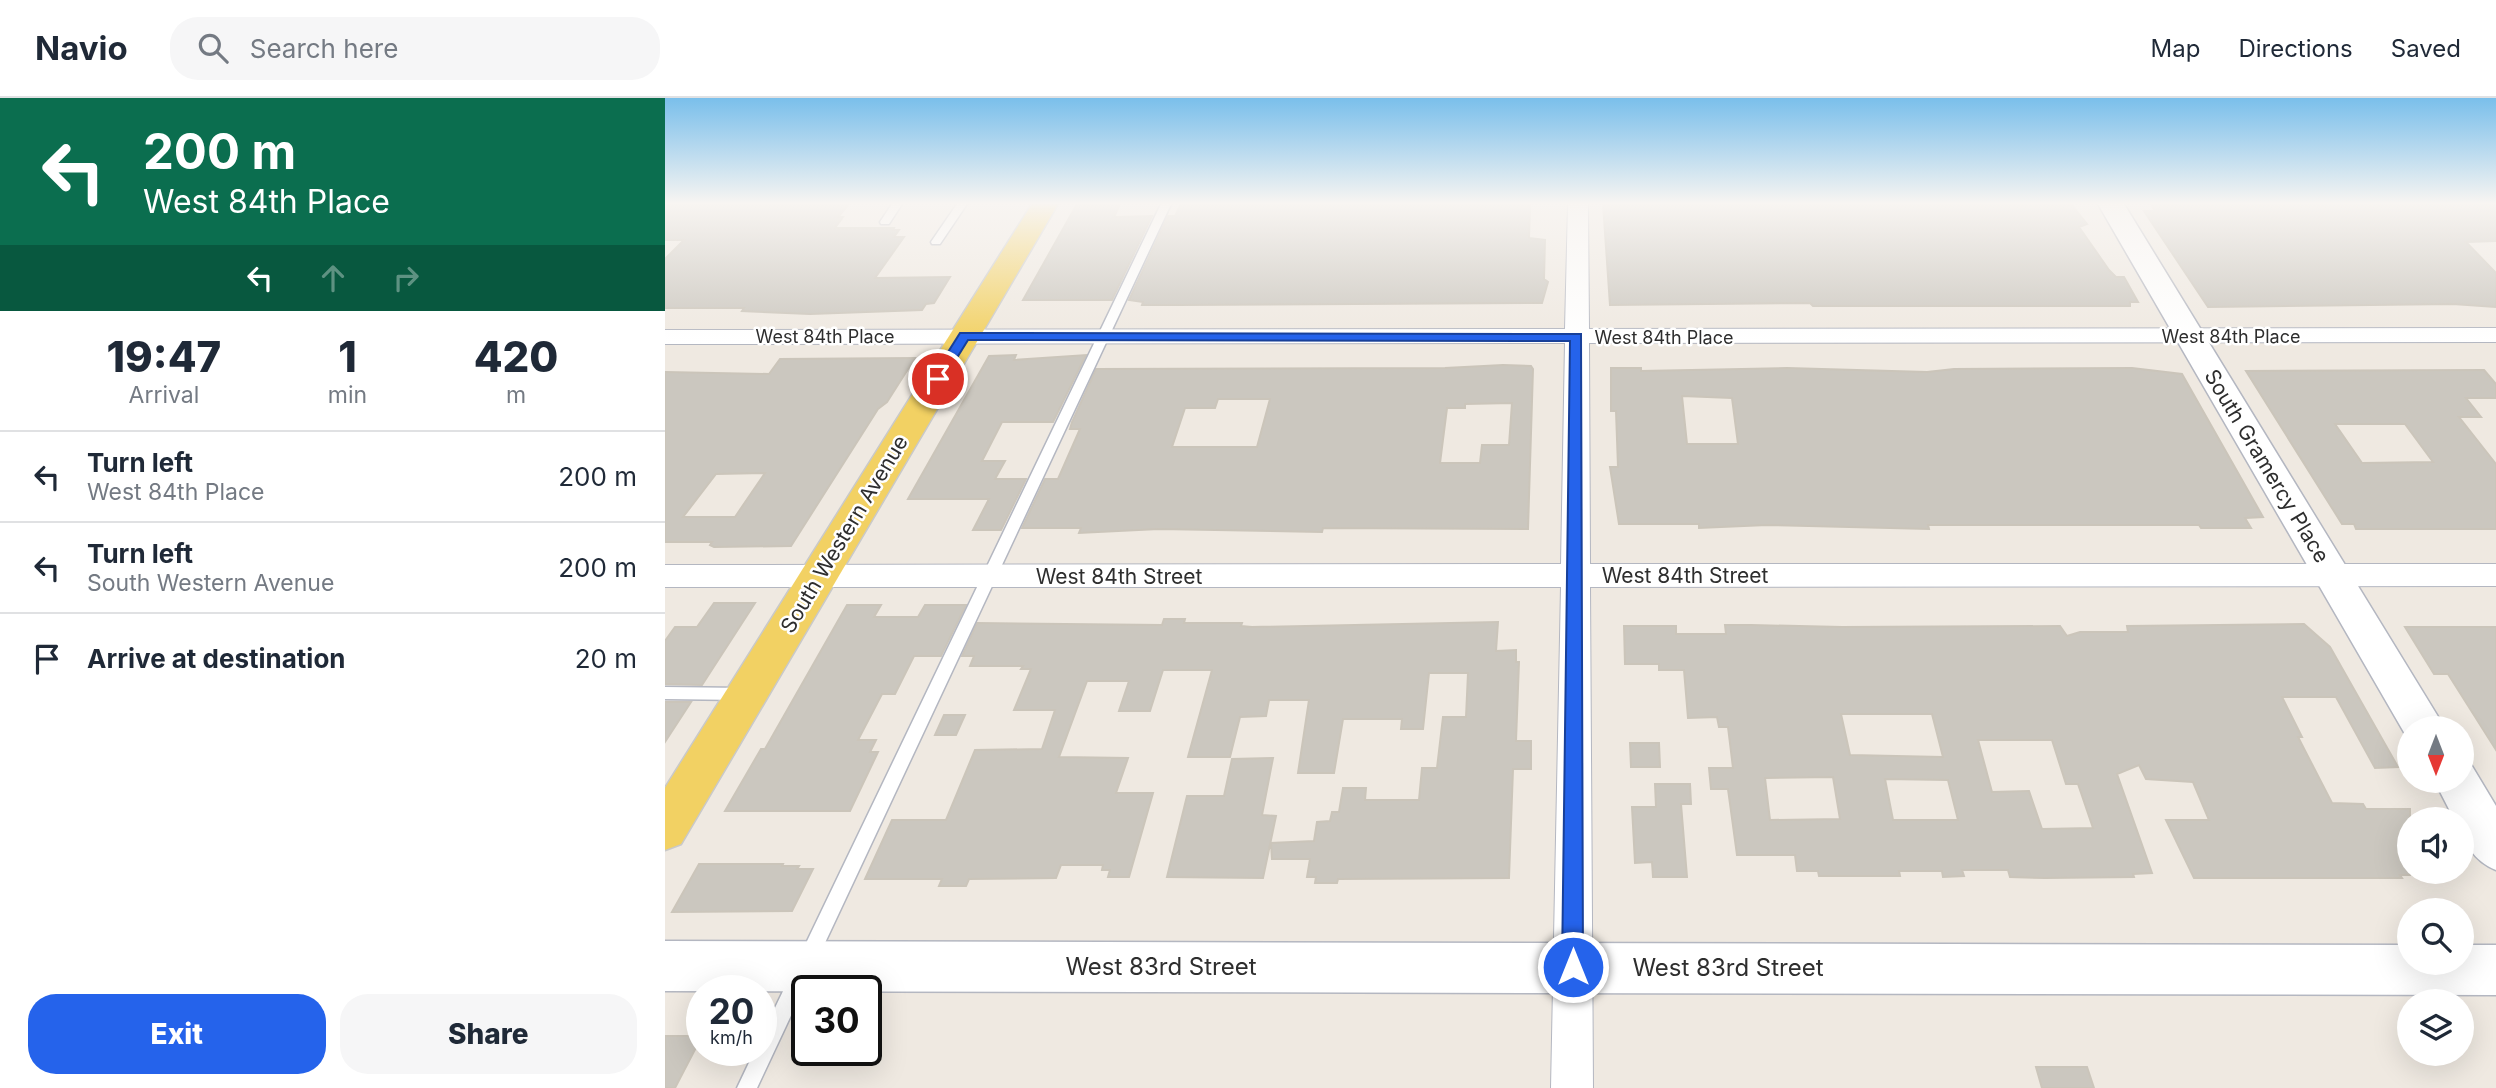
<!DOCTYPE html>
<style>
:root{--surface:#fff;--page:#f6f6f7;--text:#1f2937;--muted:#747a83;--line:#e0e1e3;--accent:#2563eb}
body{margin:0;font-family:Inter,sans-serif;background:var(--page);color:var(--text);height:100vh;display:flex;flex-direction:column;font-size:26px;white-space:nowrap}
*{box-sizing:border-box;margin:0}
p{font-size:23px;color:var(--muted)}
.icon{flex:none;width:38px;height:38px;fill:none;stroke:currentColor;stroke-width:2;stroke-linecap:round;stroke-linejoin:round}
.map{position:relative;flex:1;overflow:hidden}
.side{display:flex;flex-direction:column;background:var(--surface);width:665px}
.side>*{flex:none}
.guide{background:#0b6e4f;color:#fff;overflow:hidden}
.needle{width:46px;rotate:180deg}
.buttons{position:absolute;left:1732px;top:618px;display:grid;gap:14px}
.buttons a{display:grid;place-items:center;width:77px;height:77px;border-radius:50%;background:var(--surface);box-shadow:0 7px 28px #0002;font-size:35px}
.speed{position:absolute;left:21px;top:877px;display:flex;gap:14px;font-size:35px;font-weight:700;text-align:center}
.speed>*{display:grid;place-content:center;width:91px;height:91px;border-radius:50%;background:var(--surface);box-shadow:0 7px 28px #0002;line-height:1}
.speed small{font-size:18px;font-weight:400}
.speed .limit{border:4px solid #111;border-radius:10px;background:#fff;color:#111}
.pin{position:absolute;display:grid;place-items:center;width:60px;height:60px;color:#fff;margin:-30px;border:4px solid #fff;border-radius:50%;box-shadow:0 2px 7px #0007}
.me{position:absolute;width:77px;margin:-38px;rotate:0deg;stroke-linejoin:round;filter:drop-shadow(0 0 5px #0008)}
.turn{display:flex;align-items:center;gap:24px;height:147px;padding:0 28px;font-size:32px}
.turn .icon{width:91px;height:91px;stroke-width:2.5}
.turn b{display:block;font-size:49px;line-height:60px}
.lanes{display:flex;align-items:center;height:66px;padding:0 28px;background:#0003;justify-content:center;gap:35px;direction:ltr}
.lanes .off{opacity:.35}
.eta{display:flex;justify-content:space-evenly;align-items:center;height:119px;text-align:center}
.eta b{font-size:42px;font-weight:800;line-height:49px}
.primary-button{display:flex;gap:14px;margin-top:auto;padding:14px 28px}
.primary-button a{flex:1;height:80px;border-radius:28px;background:var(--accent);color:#fff;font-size:28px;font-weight:800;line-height:80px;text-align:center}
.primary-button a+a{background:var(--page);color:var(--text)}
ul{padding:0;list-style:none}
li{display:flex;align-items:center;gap:21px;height:91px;padding:0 28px;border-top:2px solid var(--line)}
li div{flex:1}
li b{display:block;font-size:26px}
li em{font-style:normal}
header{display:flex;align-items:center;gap:42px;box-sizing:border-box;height:98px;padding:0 35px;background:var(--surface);border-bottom:2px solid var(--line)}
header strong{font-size:33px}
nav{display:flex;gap:38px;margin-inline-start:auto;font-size:24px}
.search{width:490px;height:63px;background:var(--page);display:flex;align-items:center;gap:18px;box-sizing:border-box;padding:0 24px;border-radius:28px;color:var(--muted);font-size:26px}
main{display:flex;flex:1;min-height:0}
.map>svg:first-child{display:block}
.building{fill:#cbc7bf;stroke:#cbc5ba;stroke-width:2;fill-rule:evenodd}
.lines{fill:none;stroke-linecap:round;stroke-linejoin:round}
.lane-casing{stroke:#b4b7c1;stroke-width:3}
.street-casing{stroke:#b4b7c1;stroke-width:2}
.secondary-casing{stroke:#b4b7c1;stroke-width:3}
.primary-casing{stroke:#c9c9c9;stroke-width:3}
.lane{fill:#fff;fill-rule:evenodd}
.street{fill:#fff;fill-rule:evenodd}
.secondary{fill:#fff;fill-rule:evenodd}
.primary{fill:#f2d163;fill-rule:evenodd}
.route{fill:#2563eb;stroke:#184099;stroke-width:2}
.labels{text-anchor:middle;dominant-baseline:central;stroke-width:5;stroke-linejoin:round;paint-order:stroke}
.far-street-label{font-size:18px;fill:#2e2e2e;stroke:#fff}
.street-label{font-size:21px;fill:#2e2e2e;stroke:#fff}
.near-street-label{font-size:24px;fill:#2e2e2e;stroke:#fff}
</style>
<header>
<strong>Navio</strong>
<div class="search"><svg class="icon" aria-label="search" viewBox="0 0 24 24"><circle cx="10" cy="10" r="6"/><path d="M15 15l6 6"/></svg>Search here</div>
<nav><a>Map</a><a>Directions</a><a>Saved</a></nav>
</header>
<main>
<section class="side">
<div class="guide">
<div class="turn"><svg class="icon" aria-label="left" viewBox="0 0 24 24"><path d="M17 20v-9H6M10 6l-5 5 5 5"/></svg><div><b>200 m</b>West 84th Place</div></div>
<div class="lanes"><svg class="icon" aria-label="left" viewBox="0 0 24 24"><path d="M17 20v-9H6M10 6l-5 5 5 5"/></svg><svg class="icon off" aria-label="ahead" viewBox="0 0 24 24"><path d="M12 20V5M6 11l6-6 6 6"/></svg><svg class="icon off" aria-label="right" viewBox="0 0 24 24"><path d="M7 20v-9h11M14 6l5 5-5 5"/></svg></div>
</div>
<div class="eta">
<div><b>19:47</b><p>Arrival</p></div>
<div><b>1</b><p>min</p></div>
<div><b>420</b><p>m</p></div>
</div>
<ul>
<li><svg class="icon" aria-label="left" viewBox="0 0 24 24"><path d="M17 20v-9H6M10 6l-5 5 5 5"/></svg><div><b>Turn left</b><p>West 84th Place</p></div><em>200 m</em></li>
<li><svg class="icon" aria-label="left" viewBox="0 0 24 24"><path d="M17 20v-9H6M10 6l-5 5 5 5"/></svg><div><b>Turn left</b><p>South Western Avenue</p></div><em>200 m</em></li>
<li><svg class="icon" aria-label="arrive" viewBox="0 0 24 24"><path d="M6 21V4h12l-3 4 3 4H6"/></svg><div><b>Arrive at destination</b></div><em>20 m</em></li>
</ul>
<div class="primary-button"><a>Exit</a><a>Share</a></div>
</section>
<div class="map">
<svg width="1831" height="990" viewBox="0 0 1831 990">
<rect width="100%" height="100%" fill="#efe9e1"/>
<path class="building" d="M0,106H184L173,119H178L170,130H229L228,132H234L229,139H239L210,180L285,179L269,205L261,206L257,212L145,216L77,213L79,210H0V161L19,142H0Z
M412,106H455L449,119L487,118L447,202H358Z
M516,106H865L864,140L880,142L879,181L883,184L877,205L512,207H477L478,204L464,202L503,118H510Z
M938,106H1406L1422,126L1414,129L1444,172L1451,179H1459L1473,204H1465V208H1148L1145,205L945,207Z
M1486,106H1831V143L1801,144L1831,175V209L1788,206L1543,209L1479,113H1490Z
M351,257L349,262L421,257L388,324H337L317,363H340L330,381H361L336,432H308L324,401H243L324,258Z
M250,260L222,304L213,311L126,448L49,449L45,447L47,444H0V274L104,276L115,261ZM100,375L70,419H18L51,376Z
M838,267L866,268L868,271L863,431L658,430L657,434L494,431L414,435L416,430H357L380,381H393L415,331H405L407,324L431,271L780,270ZM553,301H605L592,349H507L520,310H550ZM847,305L844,347H817L815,365H775L782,310H800V306Z
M946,270H976V273L1122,270L1262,274L1289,271L1467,270L1517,276L1598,419L1580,420L1586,430H1536L1534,427H1263L1264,431L1102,427L1034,430V426H954L945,369H953L951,313H946ZM1017,298L1067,300L1073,346H1022Z
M1819,272L1831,286V300H1801L1816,319H1794L1831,366V431H1691L1689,426H1677L1581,273ZM1670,326H1740L1768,364L1697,365Z
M49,505H90L37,587L0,586V543L10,529H32Z
M182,507H216L209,519H253L260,507H301L276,558H249L230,596H217L193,642H211L205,654H213L185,713H60L96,651H100Z
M499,521H520L519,525H577L576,528L587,529L833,524L831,553L851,552V564H854L851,643H866V671H848L844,780L673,781L672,785H650L651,779H642L645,761H607L606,745L649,743L652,724L665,723L667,714H674L678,690H701L700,702H754L757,670H772L778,619H801L803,575H764L758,631H736L737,621H678L669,675H633L644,602H604L601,618L575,619L565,659H523L547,572H498L485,613H454L464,583H422L394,659L463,660L451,695H488L464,779H443L445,772H437L438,767H396L391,780L304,781L301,788H274L277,781H200L227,722H281L310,652L377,651L390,612H349L366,571H356L358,568H305L309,558H297L312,525L497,527Z
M1639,526L1665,549L1733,669L1710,670L1671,599H1617L1637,639H1633L1667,705L1698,706L1701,711H1745V777H1735L1737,780H1529L1501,722H1544L1528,684L1481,681L1474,667L1452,676L1487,775L1468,776L1469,779L1380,780L1345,779L1343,772H1297L1299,778L1278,779L1277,773H1234L1235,778H1154L1153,773H1132L1130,757H1072L1063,691H1046L1044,670H1068L1063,629H1054L1052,619L1023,620L1019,572H994V566H960L959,528H1011V536H1061L1060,527H1086L1177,529L1395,528L1402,538L1415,534H1463L1462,528ZM1176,616H1267L1278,659L1185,657ZM1313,642H1387L1401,686H1413L1428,730L1377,731L1364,693L1327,694ZM1168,679L1175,721L1105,722L1100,680ZM1220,681L1283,682L1293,722H1228Z
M1740,529H1831V652L1783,576H1769Z
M0,604H26L0,644Z
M279,617H300L291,637H270Z
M965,645H994L995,669H966Z
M608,660L597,717L611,718L598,780L502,779L522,698H559L567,661Z
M990,686H1025L1026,706H1016L1022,779H988L987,764L970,765L967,709H991Z
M34,766H118L117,768H134L132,771H148L127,813L7,814Z
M0,938H37L10,990H0Z
M1371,969H1422L1429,990H1377Z"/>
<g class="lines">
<defs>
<path id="lane" d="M227,106H237L224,126H216L215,124Z
M292,106H302L275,146H267L266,144Z
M496,106H506L92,990H72L90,952H96V939Z
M0,589L78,590L83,591L86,596L83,601L78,602L0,601Z"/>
<path id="street" d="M903,106H923L924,231L1831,230V244L924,245L925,466H1831V488L925,489L928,990H886L896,489H0V467L896,466L900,245L0,246V232L900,231Z"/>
<path id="secondary" d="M1433,106H1459L1780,630H1745L1744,643Z
M1797,664L1807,668L1831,708V772C1809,763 1797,745 1797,721H1789L1769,682H1797Z
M0,843L1745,847V864H1797V847H1831V897L0,893Z"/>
<path id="primary" d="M367,106H393L16,746L0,752V690Z"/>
</defs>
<use href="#lane" class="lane-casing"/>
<use href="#street" class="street-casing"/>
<use href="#secondary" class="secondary-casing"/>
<use href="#primary" class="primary-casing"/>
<use href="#lane" class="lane"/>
<use href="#street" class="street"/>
<use href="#secondary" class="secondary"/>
<use href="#primary" class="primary"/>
</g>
<linearGradient id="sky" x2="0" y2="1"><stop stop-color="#7abfeb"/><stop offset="0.43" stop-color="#f8f5f2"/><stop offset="1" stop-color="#f8f5f2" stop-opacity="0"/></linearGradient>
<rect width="1831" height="245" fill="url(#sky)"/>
<path class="route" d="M295,235L916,236L918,869L915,876L908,879L900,876L897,869L905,243L303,242L277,284H268L266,281Z"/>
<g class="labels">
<g class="far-street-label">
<text x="160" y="238">West 84th Place</text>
<text x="1566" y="238">West 84th Place</text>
<text x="999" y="239">West 84th Place</text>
</g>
<g class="street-label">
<text transform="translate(1602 368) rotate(59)">South Gramercy Place</text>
<text transform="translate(179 436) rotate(-59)">South Western Avenue</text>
<text x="1020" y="477">West 84th Street</text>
<text x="454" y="478">West 84th Street</text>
</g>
<g class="near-street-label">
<text x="496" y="868">West 83rd Street</text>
<text x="1063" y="869">West 83rd Street</text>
</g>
</g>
</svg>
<div class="buttons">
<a><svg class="needle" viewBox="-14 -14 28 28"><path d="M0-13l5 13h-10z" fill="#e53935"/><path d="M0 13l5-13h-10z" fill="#747a83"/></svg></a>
<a><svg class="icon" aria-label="sound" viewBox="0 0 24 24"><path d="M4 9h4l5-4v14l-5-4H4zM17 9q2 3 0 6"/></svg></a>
<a><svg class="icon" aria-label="search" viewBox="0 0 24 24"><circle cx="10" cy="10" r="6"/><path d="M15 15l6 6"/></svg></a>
<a><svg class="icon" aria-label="layers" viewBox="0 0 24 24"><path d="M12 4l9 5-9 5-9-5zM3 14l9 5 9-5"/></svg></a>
</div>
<div class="speed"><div>20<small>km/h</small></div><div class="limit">30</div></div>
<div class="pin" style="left:273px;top:281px;background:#d93025"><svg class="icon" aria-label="arrive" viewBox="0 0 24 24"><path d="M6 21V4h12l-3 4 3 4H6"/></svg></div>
<svg class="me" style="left:908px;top:869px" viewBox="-20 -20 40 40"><circle r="17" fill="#2563eb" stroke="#fff" stroke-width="3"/><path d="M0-11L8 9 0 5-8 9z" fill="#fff"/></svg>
</div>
</main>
